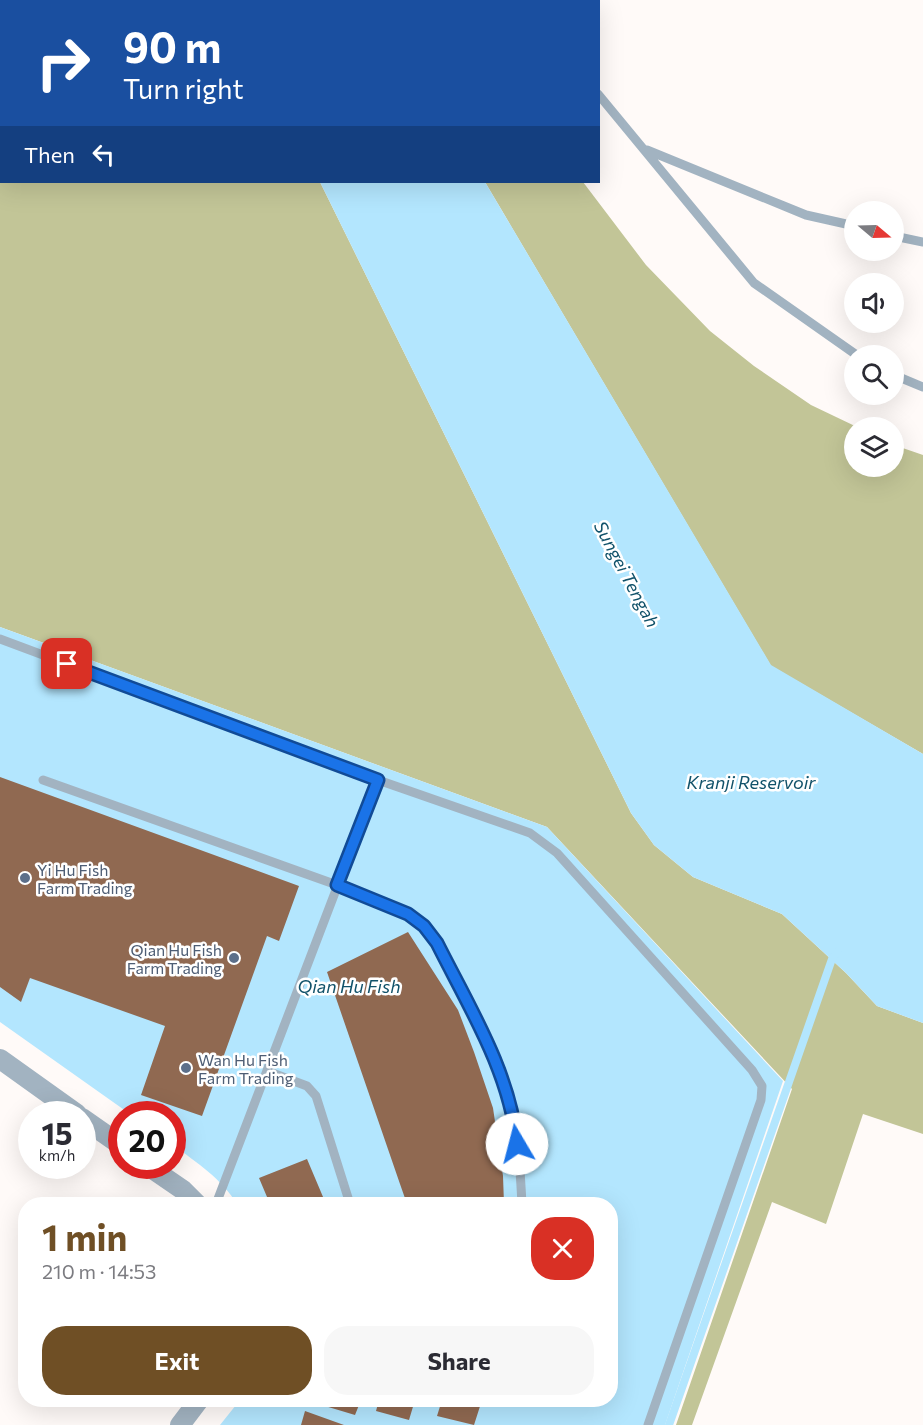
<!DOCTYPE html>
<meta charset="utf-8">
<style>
:root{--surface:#fff;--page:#f7f7f7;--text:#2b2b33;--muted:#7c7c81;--accent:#6f4f25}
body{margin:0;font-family:Commissioner,sans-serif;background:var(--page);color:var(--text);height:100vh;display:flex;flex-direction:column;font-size:22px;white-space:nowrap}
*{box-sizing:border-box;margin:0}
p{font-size:20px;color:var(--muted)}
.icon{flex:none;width:33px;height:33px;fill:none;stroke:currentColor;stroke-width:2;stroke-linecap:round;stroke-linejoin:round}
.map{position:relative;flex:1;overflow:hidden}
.details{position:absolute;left:18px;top:1197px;width:600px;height:210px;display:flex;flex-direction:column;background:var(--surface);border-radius:24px;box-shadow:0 6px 24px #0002}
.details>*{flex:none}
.hud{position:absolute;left:0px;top:0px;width:600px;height:183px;box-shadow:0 6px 24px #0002;background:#1a4fa0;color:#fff;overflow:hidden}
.needle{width:39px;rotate:109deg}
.fabs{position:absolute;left:844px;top:201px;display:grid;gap:12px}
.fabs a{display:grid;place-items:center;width:60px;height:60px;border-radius:50%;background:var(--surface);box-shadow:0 6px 24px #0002;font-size:30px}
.speed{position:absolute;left:18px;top:1101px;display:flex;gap:12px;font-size:30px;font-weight:700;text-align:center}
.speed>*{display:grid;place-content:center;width:78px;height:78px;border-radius:50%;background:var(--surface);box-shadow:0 6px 24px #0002;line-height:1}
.speed small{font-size:15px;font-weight:400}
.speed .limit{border:9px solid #d22;background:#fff;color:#111}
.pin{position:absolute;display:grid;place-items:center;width:51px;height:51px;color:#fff;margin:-26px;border-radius:12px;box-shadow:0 3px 9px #0006}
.me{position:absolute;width:66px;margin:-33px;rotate:352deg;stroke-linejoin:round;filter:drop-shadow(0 0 4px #0008)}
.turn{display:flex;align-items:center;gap:21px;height:126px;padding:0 24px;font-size:27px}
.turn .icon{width:78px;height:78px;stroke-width:2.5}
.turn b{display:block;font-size:42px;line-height:51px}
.then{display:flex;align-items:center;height:57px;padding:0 24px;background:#0003;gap:12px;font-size:22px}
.round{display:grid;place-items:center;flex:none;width:63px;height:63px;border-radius:24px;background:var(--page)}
.summary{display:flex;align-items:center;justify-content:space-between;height:102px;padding:0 24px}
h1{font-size:36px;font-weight:700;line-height:45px;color:var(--accent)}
.action{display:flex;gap:12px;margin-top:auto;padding:12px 24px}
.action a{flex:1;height:69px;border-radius:24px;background:var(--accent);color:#fff;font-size:24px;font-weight:700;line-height:69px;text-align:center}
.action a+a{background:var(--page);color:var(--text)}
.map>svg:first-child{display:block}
.forest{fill:#c2c597}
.water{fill:#b3e6fe}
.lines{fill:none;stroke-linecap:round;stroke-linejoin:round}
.stream{stroke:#b3e6fe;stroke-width:8}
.building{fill:#906951}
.service{stroke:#a2b3c1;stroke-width:9}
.minor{stroke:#a2b3c1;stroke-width:20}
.route-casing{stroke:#114b97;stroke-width:15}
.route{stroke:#1a73e8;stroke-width:10}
.service-dot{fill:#5c6f8a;stroke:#fff;stroke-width:2}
.labels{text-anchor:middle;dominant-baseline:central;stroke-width:5;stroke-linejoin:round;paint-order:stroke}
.service-label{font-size:16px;fill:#4e5e75;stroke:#fff;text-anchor:start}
.water-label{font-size:18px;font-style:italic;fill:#11526a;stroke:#fff}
</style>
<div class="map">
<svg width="923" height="1425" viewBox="0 0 923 1425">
<rect width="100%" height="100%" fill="#fffaf8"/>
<path class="forest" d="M0,0L27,1L2,2V182H320L631,813L654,845L693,877L782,914L846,973L877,1006L923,1023V1134L863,1114L826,1224L772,1202L692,1425H676L792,1089L547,827L0,627Z
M485,182H583L646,265L710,331L754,366L811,405L857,427L855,428V466H894V445L923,455V754L771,666Z"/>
<path class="water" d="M19,0H314L317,1L27,2Z
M320,182H485L771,665L923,754V1023L877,1006L846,973L782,914L693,877L654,845L631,813Z
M0,627L547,827L783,1081L665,1425H220L240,1400H610V1204H237C222,1179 196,1162 173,1145L172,1114H130L0,1022Z"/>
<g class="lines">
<path class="stream" d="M669,1425L832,959L837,952"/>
</g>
<path class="building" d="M0,777L299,886L279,941L267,936L202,1116L141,1095L165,1026L30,978L21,1002L0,987Z
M408,932L458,1010L474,1052L493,1108L503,1176L504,1204H407L400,1184L327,972Z
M307,1159L326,1204H270L259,1178Z
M317,1400H361L355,1415L315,1403Z
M379,1400H415L409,1420L376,1411Z
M442,1400H482L474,1425L437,1416Z
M305,1411L344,1425H301Z"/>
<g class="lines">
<path class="service" d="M528,0L529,2
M598,94L754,283L858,356
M647,150L806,215L855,226
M894,236L923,242
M894,375L923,387
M0,639L378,780L530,833L557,853L752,1070L762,1086L761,1100L648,1425
M43,780L337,885L408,914L424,926L437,943C460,989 491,1041 507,1090C518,1126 520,1167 522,1204
M267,1071L307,1086L316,1096L350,1204
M216,1204L378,780"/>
<path class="minor" d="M0,1059L77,1114
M82,1118L122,1146
M148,1166L183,1190L197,1204
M180,1425L199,1400"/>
</g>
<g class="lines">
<defs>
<path id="route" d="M67,664L378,780L337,885L408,914L424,926L437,943C469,1007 510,1072 517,1144"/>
</defs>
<use href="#route" class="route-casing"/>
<use href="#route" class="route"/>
</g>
<g class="service-dot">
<circle cx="25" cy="878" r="6"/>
<circle cx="234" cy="958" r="6"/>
<circle cx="186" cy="1068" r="6"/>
</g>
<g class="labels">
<g class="service-label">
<text x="37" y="869">Yi Hu Fish<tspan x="37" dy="18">Farm Trading</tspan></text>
<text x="222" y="949" text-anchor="end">Qian Hu Fish<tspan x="222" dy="18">Farm Trading</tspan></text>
<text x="198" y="1059">Wan Hu Fish<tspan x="198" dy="18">Farm Trading</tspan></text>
</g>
<g class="water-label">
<text transform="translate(627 574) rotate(62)">Sungei Tengah</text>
<text x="751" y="782">Kranji Reservoir</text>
<text x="349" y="986">Qian Hu Fish</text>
</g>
</g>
</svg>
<div class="fabs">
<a><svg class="needle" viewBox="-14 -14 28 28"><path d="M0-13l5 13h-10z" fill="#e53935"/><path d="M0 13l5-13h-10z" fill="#7c7c81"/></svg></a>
<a><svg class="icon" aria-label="sound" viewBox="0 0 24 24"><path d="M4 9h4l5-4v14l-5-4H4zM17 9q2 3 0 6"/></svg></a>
<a><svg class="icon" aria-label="search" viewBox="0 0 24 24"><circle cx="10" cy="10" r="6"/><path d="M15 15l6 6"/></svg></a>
<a><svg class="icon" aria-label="layers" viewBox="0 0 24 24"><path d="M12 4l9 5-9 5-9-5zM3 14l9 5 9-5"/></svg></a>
</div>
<div class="speed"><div>15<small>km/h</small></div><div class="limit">20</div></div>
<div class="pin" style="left:67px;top:664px;background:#d93025"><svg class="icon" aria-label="arrive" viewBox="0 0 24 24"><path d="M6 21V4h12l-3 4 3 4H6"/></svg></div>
<svg class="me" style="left:517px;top:1144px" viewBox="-20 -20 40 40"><circle r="19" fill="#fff"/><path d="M0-13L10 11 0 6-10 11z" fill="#1a73e8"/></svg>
<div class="hud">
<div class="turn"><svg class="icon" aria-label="right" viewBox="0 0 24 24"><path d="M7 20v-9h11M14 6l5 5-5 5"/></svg><div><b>90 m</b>Turn right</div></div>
<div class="then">Then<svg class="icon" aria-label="left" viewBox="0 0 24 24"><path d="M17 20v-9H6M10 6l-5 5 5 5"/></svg></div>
</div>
<section class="details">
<div class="summary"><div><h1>1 min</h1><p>210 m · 14:53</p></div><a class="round" style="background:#d93025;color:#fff"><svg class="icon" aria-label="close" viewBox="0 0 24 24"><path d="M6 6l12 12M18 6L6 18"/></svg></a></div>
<div class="action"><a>Exit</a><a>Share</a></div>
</section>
</div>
